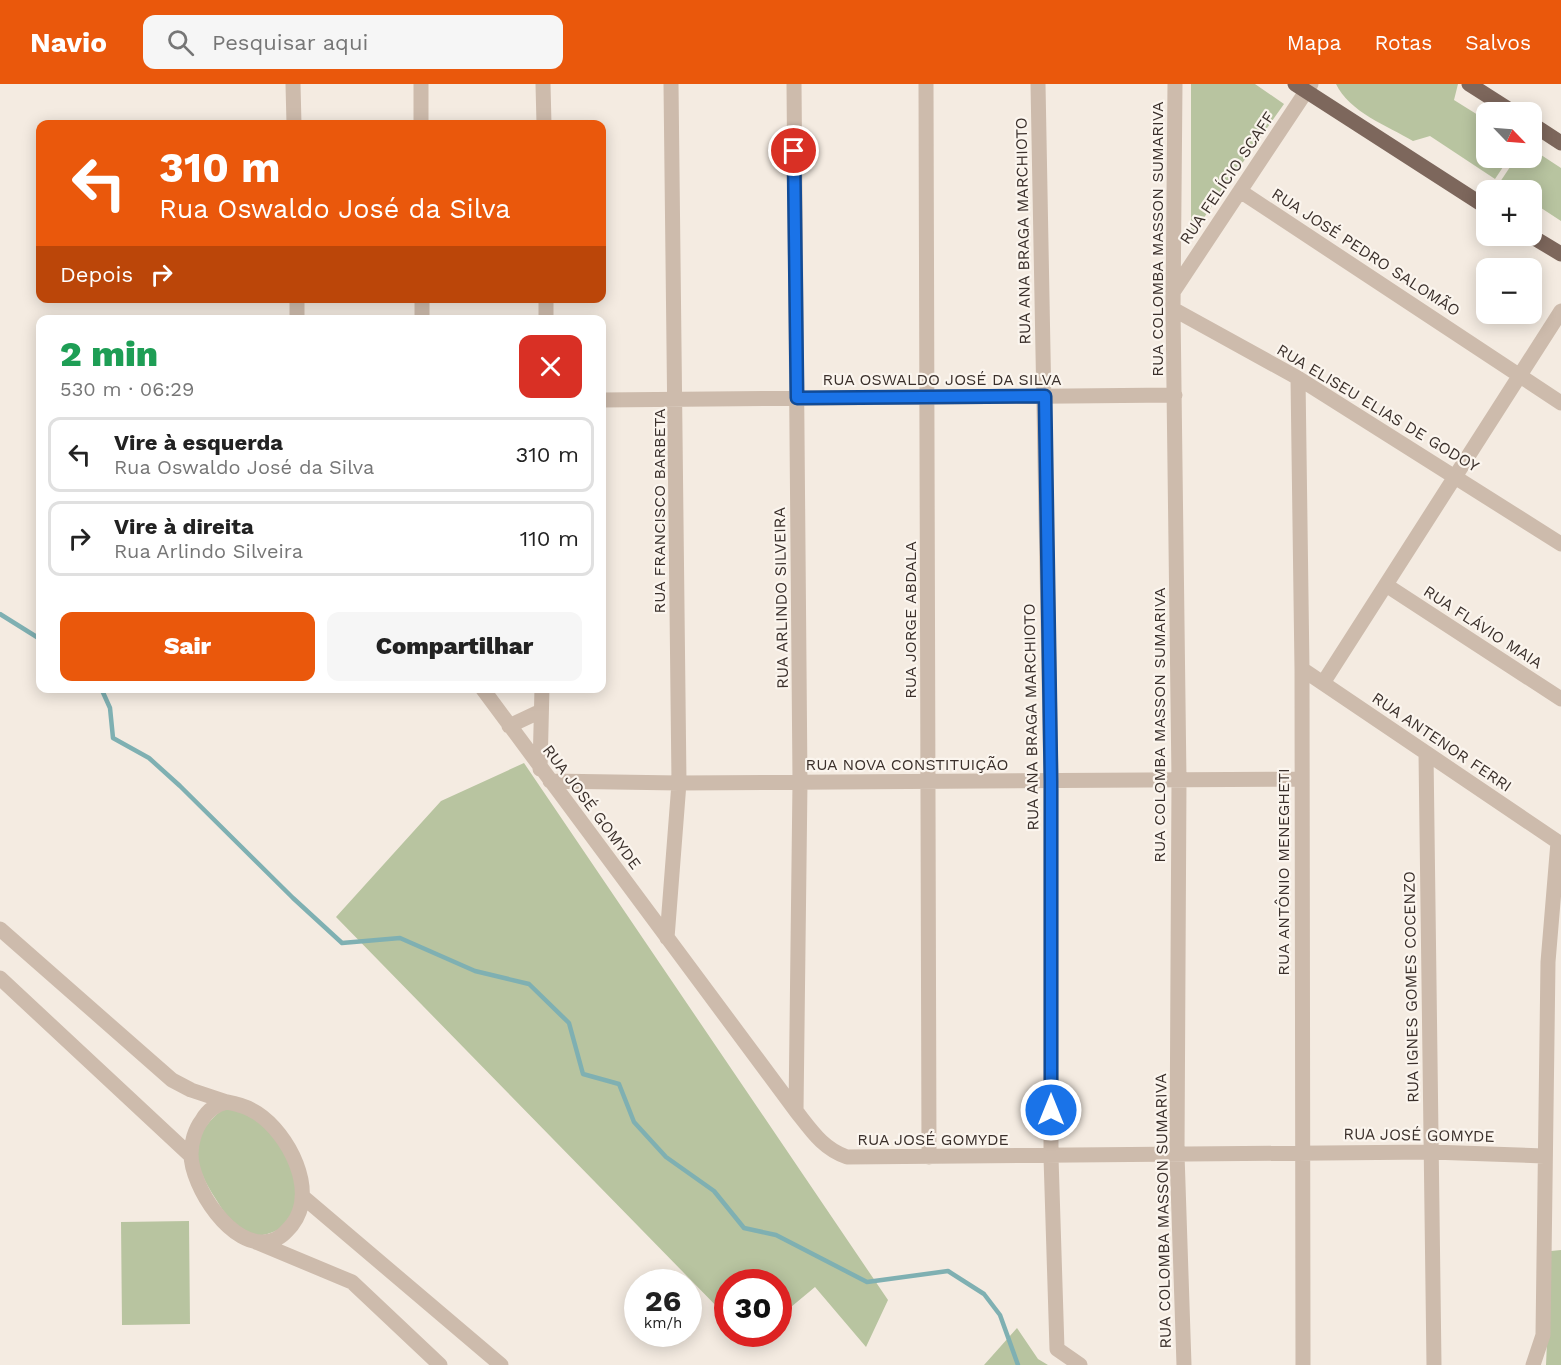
<!DOCTYPE html>
<html lang="pt">
<meta charset="utf-8">
<style>
:root{--surface:#fff;--page:#f6f6f6;--text:#222;--muted:#767676;--line:#e0e0e0;--accent:#ea580c}
body{margin:0;font-family:"Work Sans",sans-serif;background:var(--page);color:var(--text);height:100vh;display:flex;flex-direction:column;font-size:22px;white-space:nowrap}
*{box-sizing:border-box;margin:0}
p{font-size:20px;color:var(--muted)}
.icon{flex:none;width:33px;height:33px;fill:none;stroke:currentColor;stroke-width:2;stroke-linecap:round;stroke-linejoin:round}
.map{position:relative;flex:1;overflow:hidden}
.drawer{position:absolute;left:36px;top:231px;width:570px;height:378px;display:flex;flex-direction:column;background:var(--surface);border-radius:12px;box-shadow:0 3px 15px #0003}
.drawer>*{flex:none}
.banner{position:absolute;left:36px;top:36px;width:570px;height:183px;border-radius:12px;box-shadow:0 3px 15px #0003;background:#ea580c;color:#fff;overflow:hidden}
.needle{width:39px;rotate:115deg}
.controls{position:absolute;left:1476px;top:18px;display:grid;gap:12px}
.controls a{display:grid;place-items:center;width:66px;height:66px;border-radius:12px;background:var(--surface);box-shadow:0 3px 15px #0003;font-size:30px}
.speed{position:absolute;left:624px;top:1185px;display:flex;gap:12px;font-size:30px;font-weight:700;text-align:center}
.speed>*{display:grid;place-content:center;width:78px;height:78px;border-radius:50%;background:var(--surface);box-shadow:0 3px 15px #0003;line-height:1}
.speed small{font-size:15px;font-weight:400}
.speed .limit{border:9px solid #d22;background:#fff;color:#111}
.pin{position:absolute;display:grid;place-items:center;width:51px;height:51px;color:#fff;margin:-26px;border:3px solid #fff;border-radius:50%;box-shadow:0 2px 6px #0007}
.me{position:absolute;width:66px;margin:-33px;rotate:0deg;stroke-linejoin:round;filter:drop-shadow(0 0 4px #0008)}
.turn{display:flex;align-items:center;gap:21px;height:126px;padding:0 24px;font-size:27px}
.turn .icon{width:78px;height:78px;stroke-width:2.5}
.turn b{display:block;font-size:42px;line-height:51px}
.then{display:flex;align-items:center;height:57px;padding:0 24px;background:#0003;gap:12px;font-size:22px}
.round{display:grid;place-items:center;flex:none;width:63px;height:63px;border-radius:12px;background:var(--page)}
.overview{display:flex;align-items:center;justify-content:space-between;height:102px;padding:0 24px}
h1{font-size:36px;font-weight:800;line-height:45px;color:#1e9e55}
.action{display:flex;gap:12px;margin-top:auto;padding:12px 24px}
.action a{flex:1;height:69px;border-radius:12px;background:var(--accent);color:#fff;font-size:24px;font-weight:800;line-height:69px;text-align:center}
.action a+a{background:var(--page);color:var(--text)}
ul{padding:0;list-style:none}
li{display:flex;align-items:center;gap:18px;height:75px;margin:0 12px 9px;padding:0 12px;border:3px solid var(--line);border-radius:12px}
li div{flex:1}
li b{display:block;font-size:22px}
li em{font-style:normal}
header{display:flex;align-items:center;gap:36px;box-sizing:border-box;height:84px;padding:0 30px;background:var(--accent);color:#fff}
header strong{font-size:28px}
nav{display:flex;gap:33px;margin-inline-start:auto;font-size:21px}
.search{width:420px;height:54px;background:var(--page);display:flex;align-items:center;gap:15px;box-sizing:border-box;padding:0 21px;border-radius:12px;color:var(--muted);font-size:22px}
.map>svg:first-child{display:block}
.green{fill:#b8c4a0}
.lines{fill:none;stroke-linecap:round;stroke-linejoin:round}
.stream{stroke:#7fb0b2;stroke-width:4.5}
.minor{stroke:#cdbbac;stroke-width:15}
.major{stroke:#7d675c;stroke-width:15}
.route-casing{stroke:#114b97;stroke-width:15}
.route{stroke:#1a73e8;stroke-width:10}
.labels{text-anchor:middle;dominant-baseline:central;stroke-width:4.5;stroke-linejoin:round;paint-order:stroke}
.street-label{font-size:16px;fill:#3b302b;stroke:#fbf5ee}
</style>
<header>
<strong>Navio</strong>
<div class="search"><svg class="icon" aria-label="search" viewBox="0 0 24 24"><circle cx="10" cy="10" r="6"/><path d="M15 15l6 6"/></svg>Pesquisar aqui</div>
<nav><a>Mapa</a><a>Rotas</a><a>Salvos</a></nav>
</header>
<div class="map">
<svg width="1561" height="1281" viewBox="0 0 1561 1281">
<rect width="100%" height="100%" fill="#f4ebe1"/>
<path class="green" d="M1191,0H1255L1284,20L1191,152Z
M1336,0H1458L1454,16L1486,36V74H1509L1495,95L1430,52L1413,57C1388,42 1349,28 1336,0Z
M1532,65L1561,84V137L1532,118V106H1514L1500,98L1516,74H1532Z
M524,679L888,1216L866,1263L815,1203L779,1233L778,1198H728L727,1233L336,833L441,717Z
M227,1022C235,1025 245,1028 253,1033C276,1046 301,1085 296,1112C295,1122 291,1131 289,1140C276,1147 261,1156 245,1149C234,1143 223,1127 217,1117C191,1077 186,1053 227,1022Z
M189,1137L190,1240L122,1241L121,1138Z
M1561,1166V1281H1546L1551,1167Z
M1017,1244L1038,1275L1048,1281H984Z"/>
<g class="lines">
<path class="stream" d="M0,530L40,555
M101,604L110,624L113,654L149,674L180,702L293,814L342,859L400,854L475,887L529,900L569,939L583,990L619,1000L634,1038L666,1073L714,1107L744,1144L776,1151L867,1198L948,1187L984,1210L1000,1231L1018,1281"/>
<path class="minor" d="M293,0L294,40
M421,0V40
M543,0L544,40
M794,0L800,698L796,1027
M926,0L929,1073
M1038,0L1051,697V1073L1057,1265L1080,1281
M1175,0L1173,225L1179,696L1177,1070L1184,1281
M1240,107L1561,319
M1173,208L1311,0
M297,214V236
M422,214V236
M546,214V236
M1173,225L1298,294L1561,460
M1298,294L1302,585L1303,1281
M602,316L1175,311
M1386,501L1561,615
M1302,585L1561,760
M1323,599L1561,227
M482,604L796,1027C811,1046 823,1065 847,1073L1431,1068L1544,1072
M509,642L541,627
M1426,669L1434,1281
M540,685L542,604
M550,697L679,699L1300,695
M0,845L172,996L191,1006L227,1018
M667,854L679,699L671,0
M0,894L191,1072
M227,1018C238,1020 248,1023 257,1029C288,1049 319,1107 292,1141C286,1148 280,1155 270,1157C232,1167 191,1102 191,1070C191,1059 195,1045 202,1036C208,1026 216,1020 227,1018Z
M302,1112L501,1281
M256,1158L352,1198L440,1281
M1533,1281L1543,1251L1548,878L1558,758"/>
<path class="major" d="M1295,0L1486,123
M1469,0L1513,28
M1532,40L1561,59
M1531,152L1561,170"/>
</g>
<g class="lines">
<defs>
<path id="route" d="M794,67L797,314L1045,312L1051,697V1026"/>
</defs>
<use href="#route" class="route-casing"/>
<use href="#route" class="route"/>
</g>
<g class="labels">
<g class="street-label">
<text transform="translate(1227 94) rotate(-56)">RUA FELÍCIO SCAFF</text>
<text transform="translate(1023 147) rotate(-91)">RUA ANA BRAGA MARCHIOTO</text>
<text transform="translate(1157 155) rotate(-90)">RUA COLOMBA MASSON SUMARIVA</text>
<text transform="translate(1366 168) rotate(33)">RUA JOSÉ PEDRO SALOMÃO</text>
<text x="942" y="295">RUA OSWALDO JOSÉ DA SILVA</text>
<text transform="translate(1378 324) rotate(31)">RUA ELISEU ELIAS DE GODOY</text>
<text transform="translate(659 427) rotate(-90)">RUA FRANCISCO BARBETA</text>
<text transform="translate(781 514) rotate(-91)">RUA ARLINDO SILVEIRA</text>
<text transform="translate(910 536) rotate(-90)">RUA JORGE ABDALA</text>
<text transform="translate(1483 543) rotate(33)">RUA FLÁVIO MAIA</text>
<text transform="translate(1031 633) rotate(-91)">RUA ANA BRAGA MARCHIOTO</text>
<text transform="translate(1159 641) rotate(-90)">RUA COLOMBA MASSON SUMARIVA</text>
<text transform="translate(1442 658) rotate(34)">RUA ANTENOR FERRI</text>
<text x="907" y="680">RUA NOVA CONSTITUIÇÃO</text>
<text transform="translate(592 723) rotate(53)">RUA JOSÉ GOMYDE</text>
<text transform="translate(1283 788) rotate(-90)">RUA ANTÔNIO MENEGHETI</text>
<text transform="translate(1411 903) rotate(-91)">RUA IGNES GOMES COCENZO</text>
<text transform="translate(1419 1051) rotate(1)">RUA JOSÉ GOMYDE</text>
<text x="933" y="1055">RUA JOSÉ GOMYDE</text>
<text transform="translate(1163 1127) rotate(-91)">RUA COLOMBA MASSON SUMARIVA</text>
</g>
</g>
</svg>
<div class="controls">
<a><svg class="needle" viewBox="-14 -14 28 28"><path d="M0-13l5 13h-10z" fill="#e53935"/><path d="M0 13l5-13h-10z" fill="#767676"/></svg></a>
<a>+</a>
<a>−</a>
</div>
<div class="speed"><div>26<small>km/h</small></div><div class="limit">30</div></div>
<div class="pin" style="left:794px;top:67px;background:#d93025"><svg class="icon" aria-label="arrive" viewBox="0 0 24 24"><path d="M6 21V4h12l-3 4 3 4H6"/></svg></div>
<svg class="me" style="left:1051px;top:1026px" viewBox="-20 -20 40 40"><circle r="17" fill="#1a73e8" stroke="#fff" stroke-width="3"/><path d="M0-11L8 9 0 5-8 9z" fill="#fff"/></svg>
<div class="banner">
<div class="turn"><svg class="icon" aria-label="left" viewBox="0 0 24 24"><path d="M17 20v-9H6M10 6l-5 5 5 5"/></svg><div><b>310 m</b>Rua Oswaldo José da Silva</div></div>
<div class="then">Depois<svg class="icon" aria-label="right" viewBox="0 0 24 24"><path d="M7 20v-9h11M14 6l5 5-5 5"/></svg></div>
</div>
<section class="drawer">
<div class="overview"><div><h1>2 min</h1><p>530 m · 06:29</p></div><a class="round" style="background:#d93025;color:#fff"><svg class="icon" aria-label="close" viewBox="0 0 24 24"><path d="M6 6l12 12M18 6L6 18"/></svg></a></div>
<ul>
<li><svg class="icon" aria-label="left" viewBox="0 0 24 24"><path d="M17 20v-9H6M10 6l-5 5 5 5"/></svg><div><b>Vire à esquerda</b><p>Rua Oswaldo José da Silva</p></div><em>310 m</em></li>
<li><svg class="icon" aria-label="right" viewBox="0 0 24 24"><path d="M7 20v-9h11M14 6l5 5-5 5"/></svg><div><b>Vire à direita</b><p>Rua Arlindo Silveira</p></div><em>110 m</em></li>
</ul>
<div class="action"><a>Sair</a><a>Compartilhar</a></div>
</section>
</div>
